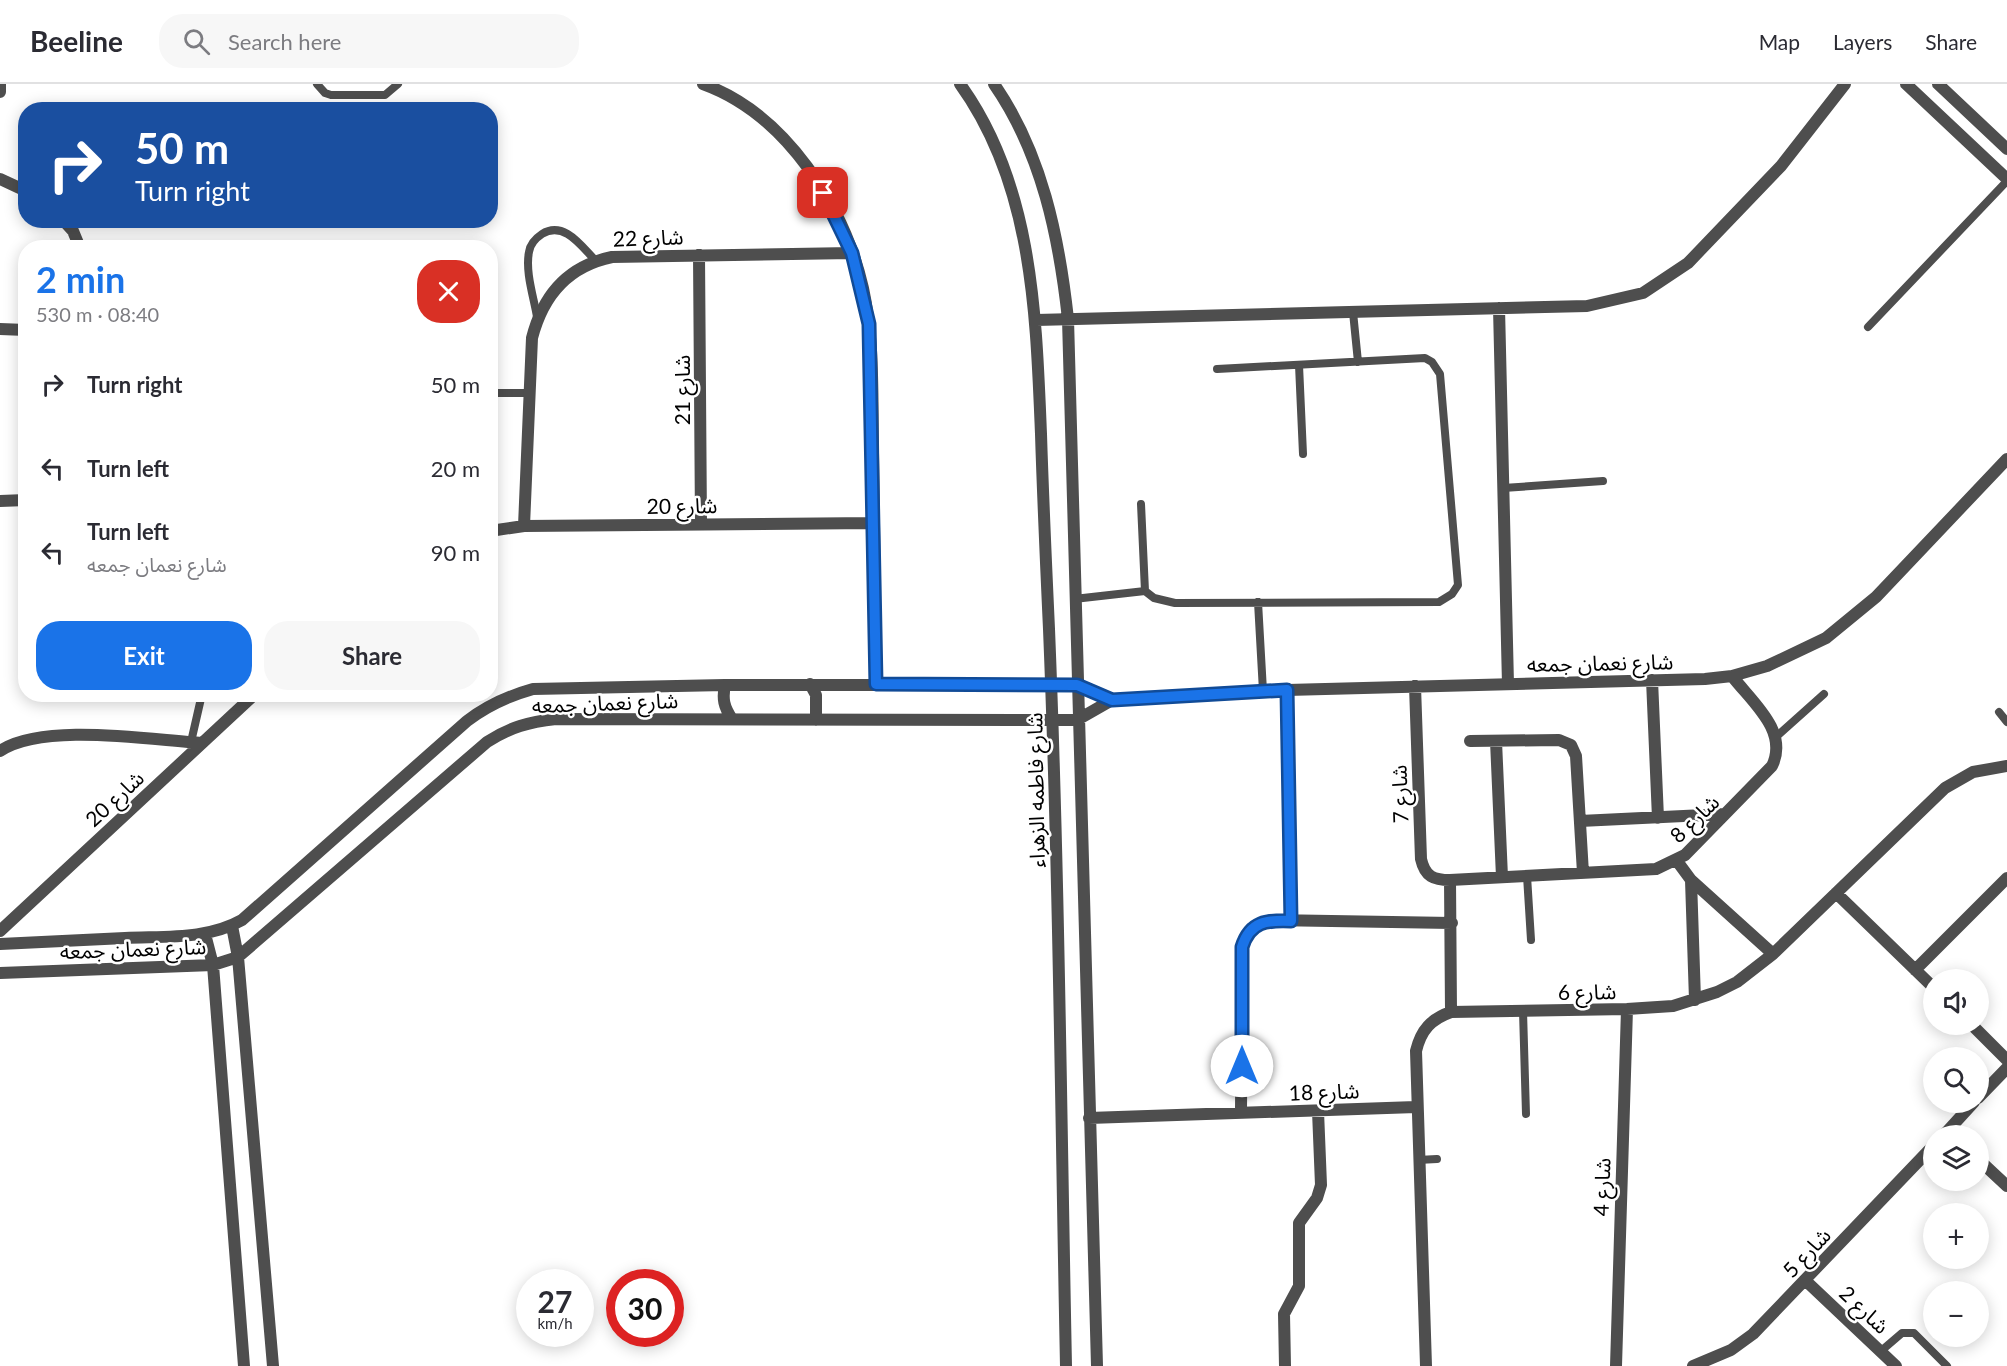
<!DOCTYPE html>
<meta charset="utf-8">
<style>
:root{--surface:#fff;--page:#f7f7f7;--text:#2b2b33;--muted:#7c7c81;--line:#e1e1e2;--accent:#1a73e8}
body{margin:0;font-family:Lato,"Noto Sans Arabic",sans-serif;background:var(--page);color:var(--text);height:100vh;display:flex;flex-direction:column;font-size:22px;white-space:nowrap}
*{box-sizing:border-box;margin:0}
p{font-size:20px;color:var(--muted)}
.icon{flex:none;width:33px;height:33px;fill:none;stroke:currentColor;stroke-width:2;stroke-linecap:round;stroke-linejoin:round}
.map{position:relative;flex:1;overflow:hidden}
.drawer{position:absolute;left:18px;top:156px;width:480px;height:462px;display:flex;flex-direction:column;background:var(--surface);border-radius:24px;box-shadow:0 3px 15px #0003}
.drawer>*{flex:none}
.banner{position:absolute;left:18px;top:18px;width:480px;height:126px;border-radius:24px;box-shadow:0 3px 15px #0003;background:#1a4fa0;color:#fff;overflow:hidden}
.fabs{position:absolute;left:1923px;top:885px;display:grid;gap:12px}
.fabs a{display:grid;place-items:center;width:66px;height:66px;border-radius:50%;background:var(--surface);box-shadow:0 3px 15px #0003;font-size:30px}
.speed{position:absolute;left:516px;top:1185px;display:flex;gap:12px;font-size:30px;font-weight:700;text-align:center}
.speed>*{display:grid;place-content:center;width:78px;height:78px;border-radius:50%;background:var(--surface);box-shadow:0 3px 15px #0003;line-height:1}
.speed small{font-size:15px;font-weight:400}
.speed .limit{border:9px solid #d22;background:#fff;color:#111}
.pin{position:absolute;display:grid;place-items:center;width:51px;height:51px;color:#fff;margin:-26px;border-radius:12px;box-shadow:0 3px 9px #0006}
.me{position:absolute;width:66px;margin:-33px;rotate:0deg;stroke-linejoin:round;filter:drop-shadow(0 0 4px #0008)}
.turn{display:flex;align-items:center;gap:21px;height:126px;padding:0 18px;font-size:27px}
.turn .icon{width:78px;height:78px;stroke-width:2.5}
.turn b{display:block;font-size:42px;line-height:51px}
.round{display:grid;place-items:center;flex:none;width:63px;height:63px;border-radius:24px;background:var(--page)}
.overview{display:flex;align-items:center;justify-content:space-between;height:102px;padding:0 18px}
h1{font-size:36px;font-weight:700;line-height:45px;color:var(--accent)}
.button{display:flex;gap:12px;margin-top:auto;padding:12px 18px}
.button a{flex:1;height:69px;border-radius:24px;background:var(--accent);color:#fff;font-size:24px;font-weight:700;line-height:69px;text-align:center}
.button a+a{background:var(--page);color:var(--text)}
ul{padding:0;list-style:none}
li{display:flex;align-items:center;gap:18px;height:84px;padding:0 18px}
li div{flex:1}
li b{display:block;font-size:22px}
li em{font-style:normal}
header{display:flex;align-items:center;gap:36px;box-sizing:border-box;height:84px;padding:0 30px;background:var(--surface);border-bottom:2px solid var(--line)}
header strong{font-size:28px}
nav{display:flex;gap:33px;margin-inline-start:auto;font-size:21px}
.search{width:420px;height:54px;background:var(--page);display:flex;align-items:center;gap:15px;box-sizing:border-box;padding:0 21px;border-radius:24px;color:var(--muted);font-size:22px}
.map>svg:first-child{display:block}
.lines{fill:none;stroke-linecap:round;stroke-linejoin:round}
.lane{stroke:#4e4e4e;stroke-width:8}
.street{stroke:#4e4e4e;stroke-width:12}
.route-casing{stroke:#114b97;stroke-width:15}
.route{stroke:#1a73e8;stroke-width:10}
.labels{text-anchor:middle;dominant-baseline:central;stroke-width:5;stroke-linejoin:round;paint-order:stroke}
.street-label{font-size:21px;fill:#000;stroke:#fff}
</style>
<header>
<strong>Beeline</strong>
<div class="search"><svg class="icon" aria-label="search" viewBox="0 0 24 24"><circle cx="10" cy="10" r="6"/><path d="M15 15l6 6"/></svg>Search here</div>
<nav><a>Map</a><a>Layers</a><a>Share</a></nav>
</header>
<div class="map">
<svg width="2007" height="1282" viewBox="0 0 2007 1282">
<rect width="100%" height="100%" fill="#fff"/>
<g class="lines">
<path class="lane" d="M317,0L325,9L331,11H385L398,0
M1353,228L1358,278
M537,233C534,214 525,188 529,168C530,160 536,154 542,150C564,136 582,163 595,176
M1868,243L2007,97
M1299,281L1303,370
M490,309H529
M1503,404L1603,397
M1141,420L1145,507
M1074,515L1145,507L1154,514L1175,519L1439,518L1452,510L1458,501L1440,290L1432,278L1425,274L1217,285
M1258,518L1263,607
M1999,628L2007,638
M1777,652L1824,610
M191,658L202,610
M1527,792L1531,856
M1523,927L1526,1030
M1418,1076L1437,1075
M1881,1267L1902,1249H1914L1947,1282"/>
<path class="street" d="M703,0C786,30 844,122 863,204C874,255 872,308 873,359C874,439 875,520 876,600
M960,0C1033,101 1036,230 1041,350C1043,415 1046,480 1049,545C1059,791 1061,1037 1066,1282
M994,0C1042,69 1059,153 1068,235L1097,1282
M1906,0L2007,95
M1938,0L2007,65
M0,8V0
M0,95L26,107
M63,136L73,147L80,164
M699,171L701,440
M1499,224L1508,600
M1036,236L1587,222L1643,209L1688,179L1781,82L1845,0
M0,245L26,246
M0,417L26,416
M524,442L532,254C543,211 568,182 612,173L852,169
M490,447L524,442L874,439
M1652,596L1658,734
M810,600L816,611V636
M725,601C722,615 724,623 732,635
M1415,602L1421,775C1425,793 1434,796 1450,796L1656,785L1685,771L1772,682C1789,647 1752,618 1732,592
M1287,606L1291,837
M1470,657L1559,656L1571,661L1576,672L1583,789
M1496,657L1502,793
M0,667C44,638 150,656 202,659
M1580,737L1725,730
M1677,777L1691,796L1773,870
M1450,796L1451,928
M1691,796L1695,916
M1836,809L1934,904
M232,842L238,873L273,1282
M0,847L255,610
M205,850L213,881L244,1282
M0,860C42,858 83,856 125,854C164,852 207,856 242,836L467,637C488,621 508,612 533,605L725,601H1077L1112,616L1287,606L1705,595L1732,592L1767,582L1826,554L1876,513L2007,375
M1915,886L2007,794
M0,889L213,881L238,873L487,658C510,643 529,638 556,635L1077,636L1112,616
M1971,940L2007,976
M1978,1014L2007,984
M1241,1029L1242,863L1252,844L1271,836L1452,839
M1089,1034L1416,1023
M1943,1052L1974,1018
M1978,1075L2007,1102
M1806,1197L1896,1282
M1285,1282L1284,1230L1299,1202V1139L1317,1114L1321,1101L1318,1027
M1426,1282L1416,967C1421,946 1431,935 1451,928L1627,925L1673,922L1717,908L1737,898L1773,870L1945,704L1973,688L2007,682
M1616,1282L1627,925
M1693,1282L1731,1266L1753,1250L1934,1061"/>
</g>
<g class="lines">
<defs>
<path id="route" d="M823,109L852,169L869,240L876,600L1077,601L1112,616L1287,606L1291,837C1267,836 1250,837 1242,863V982"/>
</defs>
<use href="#route" class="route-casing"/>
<use href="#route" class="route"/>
</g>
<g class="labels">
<g class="street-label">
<text transform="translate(648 153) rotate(-2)">شارع 22</text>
<text transform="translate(681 306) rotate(-90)">شارع 21</text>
<text transform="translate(682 421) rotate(-1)">شارع 20</text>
<text transform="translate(1600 578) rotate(-1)">شارع نعمان جمعه</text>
<text transform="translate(605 618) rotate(-2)">شارع نعمان جمعه</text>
<text transform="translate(1035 706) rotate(-91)">شارع فاطمه الزهراء</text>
<text transform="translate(1399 710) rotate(-92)">شارع 7</text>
<text transform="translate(114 714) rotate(-43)">شارع 20</text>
<text transform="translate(1694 734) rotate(-44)">شارع 8</text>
<text transform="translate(133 864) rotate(-2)">شارع نعمان جمعه</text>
<text transform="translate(1587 907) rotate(-1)">شارع 6</text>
<text transform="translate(1324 1007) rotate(-2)">شارع 18</text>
<text transform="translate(1601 1103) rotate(-88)">شارع 4</text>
<text transform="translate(1806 1168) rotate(-47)">شارع 5</text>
<text transform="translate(1865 1225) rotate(43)">شارع 2</text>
</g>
</g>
</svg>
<div class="fabs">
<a><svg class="icon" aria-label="sound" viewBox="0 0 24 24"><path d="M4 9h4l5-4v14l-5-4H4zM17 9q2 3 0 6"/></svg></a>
<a><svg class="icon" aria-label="search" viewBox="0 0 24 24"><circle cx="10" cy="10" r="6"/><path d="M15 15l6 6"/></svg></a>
<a><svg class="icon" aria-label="layers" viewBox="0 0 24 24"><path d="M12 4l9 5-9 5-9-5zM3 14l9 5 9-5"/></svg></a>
<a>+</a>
<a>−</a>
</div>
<div class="speed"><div>27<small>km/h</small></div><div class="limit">30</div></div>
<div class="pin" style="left:823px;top:109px;background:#d93025"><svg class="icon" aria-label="arrive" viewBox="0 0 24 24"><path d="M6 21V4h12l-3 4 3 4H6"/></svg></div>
<svg class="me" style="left:1242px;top:982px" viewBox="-20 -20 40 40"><circle r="19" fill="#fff"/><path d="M0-13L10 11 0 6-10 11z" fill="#1a73e8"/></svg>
<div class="banner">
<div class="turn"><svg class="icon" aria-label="right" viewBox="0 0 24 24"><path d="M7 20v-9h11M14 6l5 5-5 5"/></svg><div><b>50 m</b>Turn right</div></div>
</div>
<section class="drawer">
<div class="overview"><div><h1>2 min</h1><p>530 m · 08:40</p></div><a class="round" style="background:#d93025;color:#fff"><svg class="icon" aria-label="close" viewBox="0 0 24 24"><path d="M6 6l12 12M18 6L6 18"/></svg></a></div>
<ul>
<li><svg class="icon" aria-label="right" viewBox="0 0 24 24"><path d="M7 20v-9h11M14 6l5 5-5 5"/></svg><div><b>Turn right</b></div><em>50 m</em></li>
<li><svg class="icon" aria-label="left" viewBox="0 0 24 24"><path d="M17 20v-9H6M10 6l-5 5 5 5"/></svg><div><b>Turn left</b></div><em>20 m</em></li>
<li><svg class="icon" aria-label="left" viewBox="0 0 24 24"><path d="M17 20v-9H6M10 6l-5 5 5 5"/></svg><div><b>Turn left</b><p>شارع نعمان جمعه</p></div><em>90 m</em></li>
</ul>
<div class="button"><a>Exit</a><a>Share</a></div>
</section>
</div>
